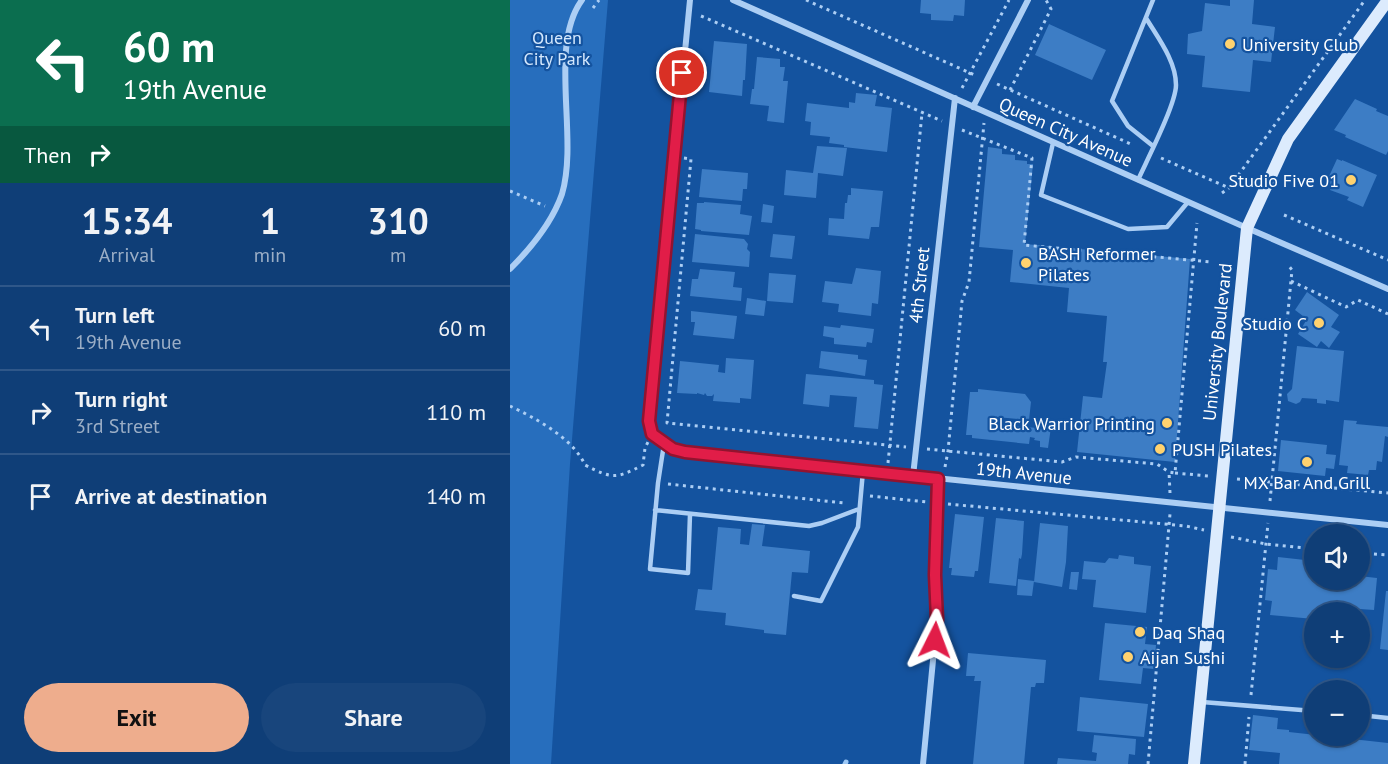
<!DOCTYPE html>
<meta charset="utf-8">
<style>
:root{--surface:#0f3e77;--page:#18457c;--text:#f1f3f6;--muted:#9baec6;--line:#2f5789;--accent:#eead8d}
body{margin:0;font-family:"PT Sans",sans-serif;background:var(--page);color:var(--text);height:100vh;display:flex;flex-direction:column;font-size:22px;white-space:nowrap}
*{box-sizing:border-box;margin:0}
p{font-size:20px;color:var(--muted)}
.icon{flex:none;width:33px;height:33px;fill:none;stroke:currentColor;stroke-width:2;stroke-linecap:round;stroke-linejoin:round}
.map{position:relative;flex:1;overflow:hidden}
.details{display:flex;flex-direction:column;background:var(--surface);width:510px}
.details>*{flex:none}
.banner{background:#0b6e4f;color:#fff;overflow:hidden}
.tools{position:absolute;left:794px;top:524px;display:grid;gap:12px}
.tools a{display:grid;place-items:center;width:66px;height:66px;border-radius:50%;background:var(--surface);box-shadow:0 2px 4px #0004,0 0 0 2px var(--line);font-size:30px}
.pin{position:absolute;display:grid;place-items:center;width:51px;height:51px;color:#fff;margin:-26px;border:3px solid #fff;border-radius:50%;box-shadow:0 2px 6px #0007}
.me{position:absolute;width:66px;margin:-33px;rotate:3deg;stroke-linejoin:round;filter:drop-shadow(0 0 4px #0008)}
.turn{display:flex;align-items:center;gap:21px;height:126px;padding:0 24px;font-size:27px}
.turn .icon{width:78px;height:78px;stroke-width:2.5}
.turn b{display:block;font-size:42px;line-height:51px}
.then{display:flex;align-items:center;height:57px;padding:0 24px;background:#0003;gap:12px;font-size:22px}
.eta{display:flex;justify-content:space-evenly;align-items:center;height:102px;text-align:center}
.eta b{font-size:36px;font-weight:700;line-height:42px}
.button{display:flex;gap:12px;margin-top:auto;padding:12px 24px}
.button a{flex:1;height:69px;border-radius:36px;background:var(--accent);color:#111;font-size:24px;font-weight:700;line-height:69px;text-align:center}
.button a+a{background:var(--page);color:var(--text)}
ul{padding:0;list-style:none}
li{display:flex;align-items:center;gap:18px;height:84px;padding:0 24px;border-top:2px solid var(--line)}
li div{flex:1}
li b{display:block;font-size:22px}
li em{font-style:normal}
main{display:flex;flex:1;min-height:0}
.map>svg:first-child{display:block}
.green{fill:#276ebd}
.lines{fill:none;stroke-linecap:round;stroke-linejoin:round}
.stream{stroke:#9ec9f6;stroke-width:5}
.building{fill:#3d7dc5}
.path{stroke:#accef4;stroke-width:3;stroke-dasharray:3 4.5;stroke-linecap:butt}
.service{stroke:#accef4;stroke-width:4.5}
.minor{stroke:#accef4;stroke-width:6}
.secondary{stroke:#dcebfd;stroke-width:12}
.route-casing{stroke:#92132f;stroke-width:15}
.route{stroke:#e11d48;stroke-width:10}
.poi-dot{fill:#ffd26f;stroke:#14539f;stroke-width:2}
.labels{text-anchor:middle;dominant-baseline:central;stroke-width:4.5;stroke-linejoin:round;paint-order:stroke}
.park-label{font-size:18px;fill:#d4e8fd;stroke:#14539f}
.poi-label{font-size:18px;fill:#fff;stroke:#14539f;text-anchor:start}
.street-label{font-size:18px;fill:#fff;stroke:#14539f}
</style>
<main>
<section class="details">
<div class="banner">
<div class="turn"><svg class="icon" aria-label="left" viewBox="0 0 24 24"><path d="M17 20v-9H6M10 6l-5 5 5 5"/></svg><div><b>60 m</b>19th Avenue</div></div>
<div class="then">Then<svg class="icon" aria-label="right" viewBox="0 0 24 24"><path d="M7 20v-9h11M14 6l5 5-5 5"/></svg></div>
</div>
<div class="eta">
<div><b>15:34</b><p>Arrival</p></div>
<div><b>1</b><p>min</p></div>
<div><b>310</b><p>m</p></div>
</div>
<ul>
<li><svg class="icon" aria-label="left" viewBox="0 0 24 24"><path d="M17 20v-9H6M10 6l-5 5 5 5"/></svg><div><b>Turn left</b><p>19th Avenue</p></div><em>60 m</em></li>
<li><svg class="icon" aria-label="right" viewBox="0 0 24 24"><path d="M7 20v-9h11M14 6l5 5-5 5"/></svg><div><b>Turn right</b><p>3rd Street</p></div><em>110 m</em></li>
<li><svg class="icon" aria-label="arrive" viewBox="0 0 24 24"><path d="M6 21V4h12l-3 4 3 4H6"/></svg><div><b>Arrive at destination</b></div><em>140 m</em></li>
</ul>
<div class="button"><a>Exit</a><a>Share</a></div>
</section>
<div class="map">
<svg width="878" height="764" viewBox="0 0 878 764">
<rect width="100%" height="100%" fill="#14539f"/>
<path class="green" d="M0,0H98L60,464L41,764H0Z"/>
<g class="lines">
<path class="stream" d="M335,764L336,762"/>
</g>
<path class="building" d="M411,0H455L454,16L444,15L443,21L421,20V14L410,13Z
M720,0H744L742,24L765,27L761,62L743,60L740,92L692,87L695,56L677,54L678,34L692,31L695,3L720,6Z
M539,24L596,50L582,80L525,55Z
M204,41L237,44L235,80H233L232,96L199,92Z
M247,57L270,59V67H275L273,81H278L274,123L257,121L259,106L240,104L242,89H244Z
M346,93L367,95L365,106L382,108L377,152L334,147V145L319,143L320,137L300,135L301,122L295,121L297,103L339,108V102L345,103Z
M845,99L867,109L866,111L878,116V151L876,155L835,137L836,135L824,130Z
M307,146L337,148L333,176L308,173L306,198L274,195L276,170L303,173Z
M478,147L492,149V154L505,155V160L517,161V164H523L515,244L680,259L665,462L567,452L573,396L592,398L597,362H593L597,316L557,312L559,288L500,282L503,250L469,247Z
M827,159L832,161V160L867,175L853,207L837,200L839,197L820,190L821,188L815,185Z
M192,169L238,173L237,189H233L232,201L189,197Z
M341,188L373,191L369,227H361L359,239L318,235L319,218L334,219L335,203H337L338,195H341Z
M194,202L231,205L230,214L242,216L239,235L191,231V230L185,229L187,203H194Z
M253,204L264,206L262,223L251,222Z
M185,234L234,239L238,244L237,249L240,252L239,267L182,262Z
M263,234L285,236L282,259L260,257Z
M346,268L371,271L368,304L362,303L361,316L328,312L329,304L312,302L315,281L342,284Z
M190,269L225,272L223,287L232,288L231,301L180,296L182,279H188Z
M259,273L286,275L283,303L257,301Z
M797,292L829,315L821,327L830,332L819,348L811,341L807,347L788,334L797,319L785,310Z
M237,298L256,301L254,316L235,314Z
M181,311L227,316L224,339L183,335L185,322H181Z
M331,325L364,329L362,343L357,342L356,347L324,344V338L313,336L314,326L330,328Z
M787,346L834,351L829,402L816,400V404L807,403V399L792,398L790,402L786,404L778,401L777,394L782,389Z
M311,351L348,355V359L357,360L355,376L309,368Z
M216,358L244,360L241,399L230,398V403L203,401L204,394L202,396H197L195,393L194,395L187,393V394L167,393L170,361L209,365L208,372L215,373Z
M296,374L364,380V384L373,385L368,429L344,427L347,397L320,395L319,407L293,404Z
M468,389L515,394L521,402L519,420L486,417V424L527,428L528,419L542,420L538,448L530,447V441L524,440L525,438L520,437L519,444L462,438V435H456L460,392H468Z
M834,420L847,421L846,424L878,427V437L875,436L872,462L867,461L866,470H859L858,475L837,473L838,466L829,465Z
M771,440L817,445L816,454L826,455L824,469L816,468L815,476L768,471Z
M445,514L474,517L470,554L468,571H465L464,577L441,575L442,568H439Z
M486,518L514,521L512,554L511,559L509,558L506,586L479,583Z
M530,523L558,526L556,562L552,587L524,582Z
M242,524L255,525L252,546L300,551L298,573L282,572L276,635L254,633V630L215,625L216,613L185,610L188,589L202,590L208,527L231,529L230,544L239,545Z
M609,555L624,557V564L641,566L636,613L583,607L586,580L572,579L574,561L595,563L599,558L608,559Z
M768,557L804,561V579H849V576L867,578L864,610L821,607V612H804V619L760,615L762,601L755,600L758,569L767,570Z
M561,572H569L567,590L559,589Z
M508,579L524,581L522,596L507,595Z
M876,591H878V650L870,649Z
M595,623L637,627L635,644L646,645L644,669L633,668L631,684L589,680Z
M458,653L536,660L534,683H526L525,687H521L514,764H463L471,681H464L465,676H456Z
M570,697L638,704L634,737L567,731Z
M743,715L768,718L767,729L779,730V732L878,743V764H769L770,753L739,750Z
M584,735L626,739L625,755L619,754L618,764H547L548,758L586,761L587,753L582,752Z"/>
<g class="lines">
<path class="path" d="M296,0L467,76
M83,8L89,0
M191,16L432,121
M487,84L623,145
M452,88L499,0
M500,90L541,9L536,0
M452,130L522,158L514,245L702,262
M174,158L181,159L157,423L396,447
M651,158L719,188L855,0
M0,191L35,206
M712,193L719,188
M774,215L878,260
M781,281L836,307L848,300L878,314
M0,406C25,418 63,438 75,465C102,479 106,479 133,465L135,448L138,442
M417,449L552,462L566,457L647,464L659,472
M378,463L412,113
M435,467L438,451L452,301L459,282L474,123
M665,473L699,476
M727,479L878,493
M158,484L334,503
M660,493L659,472L665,473L687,223
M360,496L417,502
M760,501L782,270L778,265
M438,504L676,526L694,530
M721,537L756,544L804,549
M849,553L878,555
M741,695L758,523
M638,764L660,514
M735,764L739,717"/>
<path class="service" d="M543,143L531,195L618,229L657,227L678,202
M643,146L618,126L602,101L643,0
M628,180C637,160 666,104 666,85C666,61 648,38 636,18
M154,444L148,483L140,569L178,573L180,514
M145,510L299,526L312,523L349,509
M284,596L311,601L348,527L353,471
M692,702L804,711
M849,715L878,718"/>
<path class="minor" d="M180,0L139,421C144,441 156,448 175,452L878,525
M223,0L737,228L878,289
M463,107L518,0
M0,269C21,248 42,223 52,194C69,137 38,46 72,0
M403,476L445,98
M413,764L427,619L425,575L428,479"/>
<path class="secondary" d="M684,764L737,228L778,139L878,0"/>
</g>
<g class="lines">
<defs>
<path id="route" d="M172,73L139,421L142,434L163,449L175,452L428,479L425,575L427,619L425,640"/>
</defs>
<use href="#route" class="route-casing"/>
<use href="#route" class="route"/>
</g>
<g class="poi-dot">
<circle cx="720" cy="44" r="6"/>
<circle cx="841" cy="180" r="6"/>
<circle cx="516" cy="263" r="6"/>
<circle cx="809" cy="323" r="6"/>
<circle cx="657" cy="423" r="6"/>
<circle cx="650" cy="449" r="6"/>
<circle cx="797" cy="462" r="6"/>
<circle cx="630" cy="632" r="6"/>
<circle cx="618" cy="657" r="6"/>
</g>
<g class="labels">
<g class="park-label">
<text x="47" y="37">Queen<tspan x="47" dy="21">City Park</tspan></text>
</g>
<g class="poi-label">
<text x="732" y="44">University Club</text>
<text x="829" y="180" text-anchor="end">Studio Five 01</text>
<text x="528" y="253">BASH Reformer<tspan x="528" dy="21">Pilates</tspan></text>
<text x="797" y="323" text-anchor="end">Studio C</text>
<text x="645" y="423" text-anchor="end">Black Warrior Printing</text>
<text x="662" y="449">PUSH Pilates</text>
<text x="797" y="482" text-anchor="middle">MX Bar And Grill</text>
<text x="642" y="632">Daq Shaq</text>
<text x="630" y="657">Aijan Sushi</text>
</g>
<g class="street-label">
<text transform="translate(556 132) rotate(24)">Queen City Avenue</text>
<text transform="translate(409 285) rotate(-84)">4th Street</text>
<text transform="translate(707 342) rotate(-84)">University Boulevard</text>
<text transform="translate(514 473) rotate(6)">19th Avenue</text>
</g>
</g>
</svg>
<div class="tools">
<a><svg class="icon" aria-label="sound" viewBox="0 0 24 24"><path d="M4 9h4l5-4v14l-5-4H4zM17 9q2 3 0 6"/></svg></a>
<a>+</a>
<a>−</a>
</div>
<div class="pin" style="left:172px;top:73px;background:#d93025"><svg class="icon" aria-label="arrive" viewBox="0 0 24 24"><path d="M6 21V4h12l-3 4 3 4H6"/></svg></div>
<svg class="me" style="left:425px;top:640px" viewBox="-20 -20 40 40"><path d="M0-17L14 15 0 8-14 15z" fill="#e11d48" stroke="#fff" stroke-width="4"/></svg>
</div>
</main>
